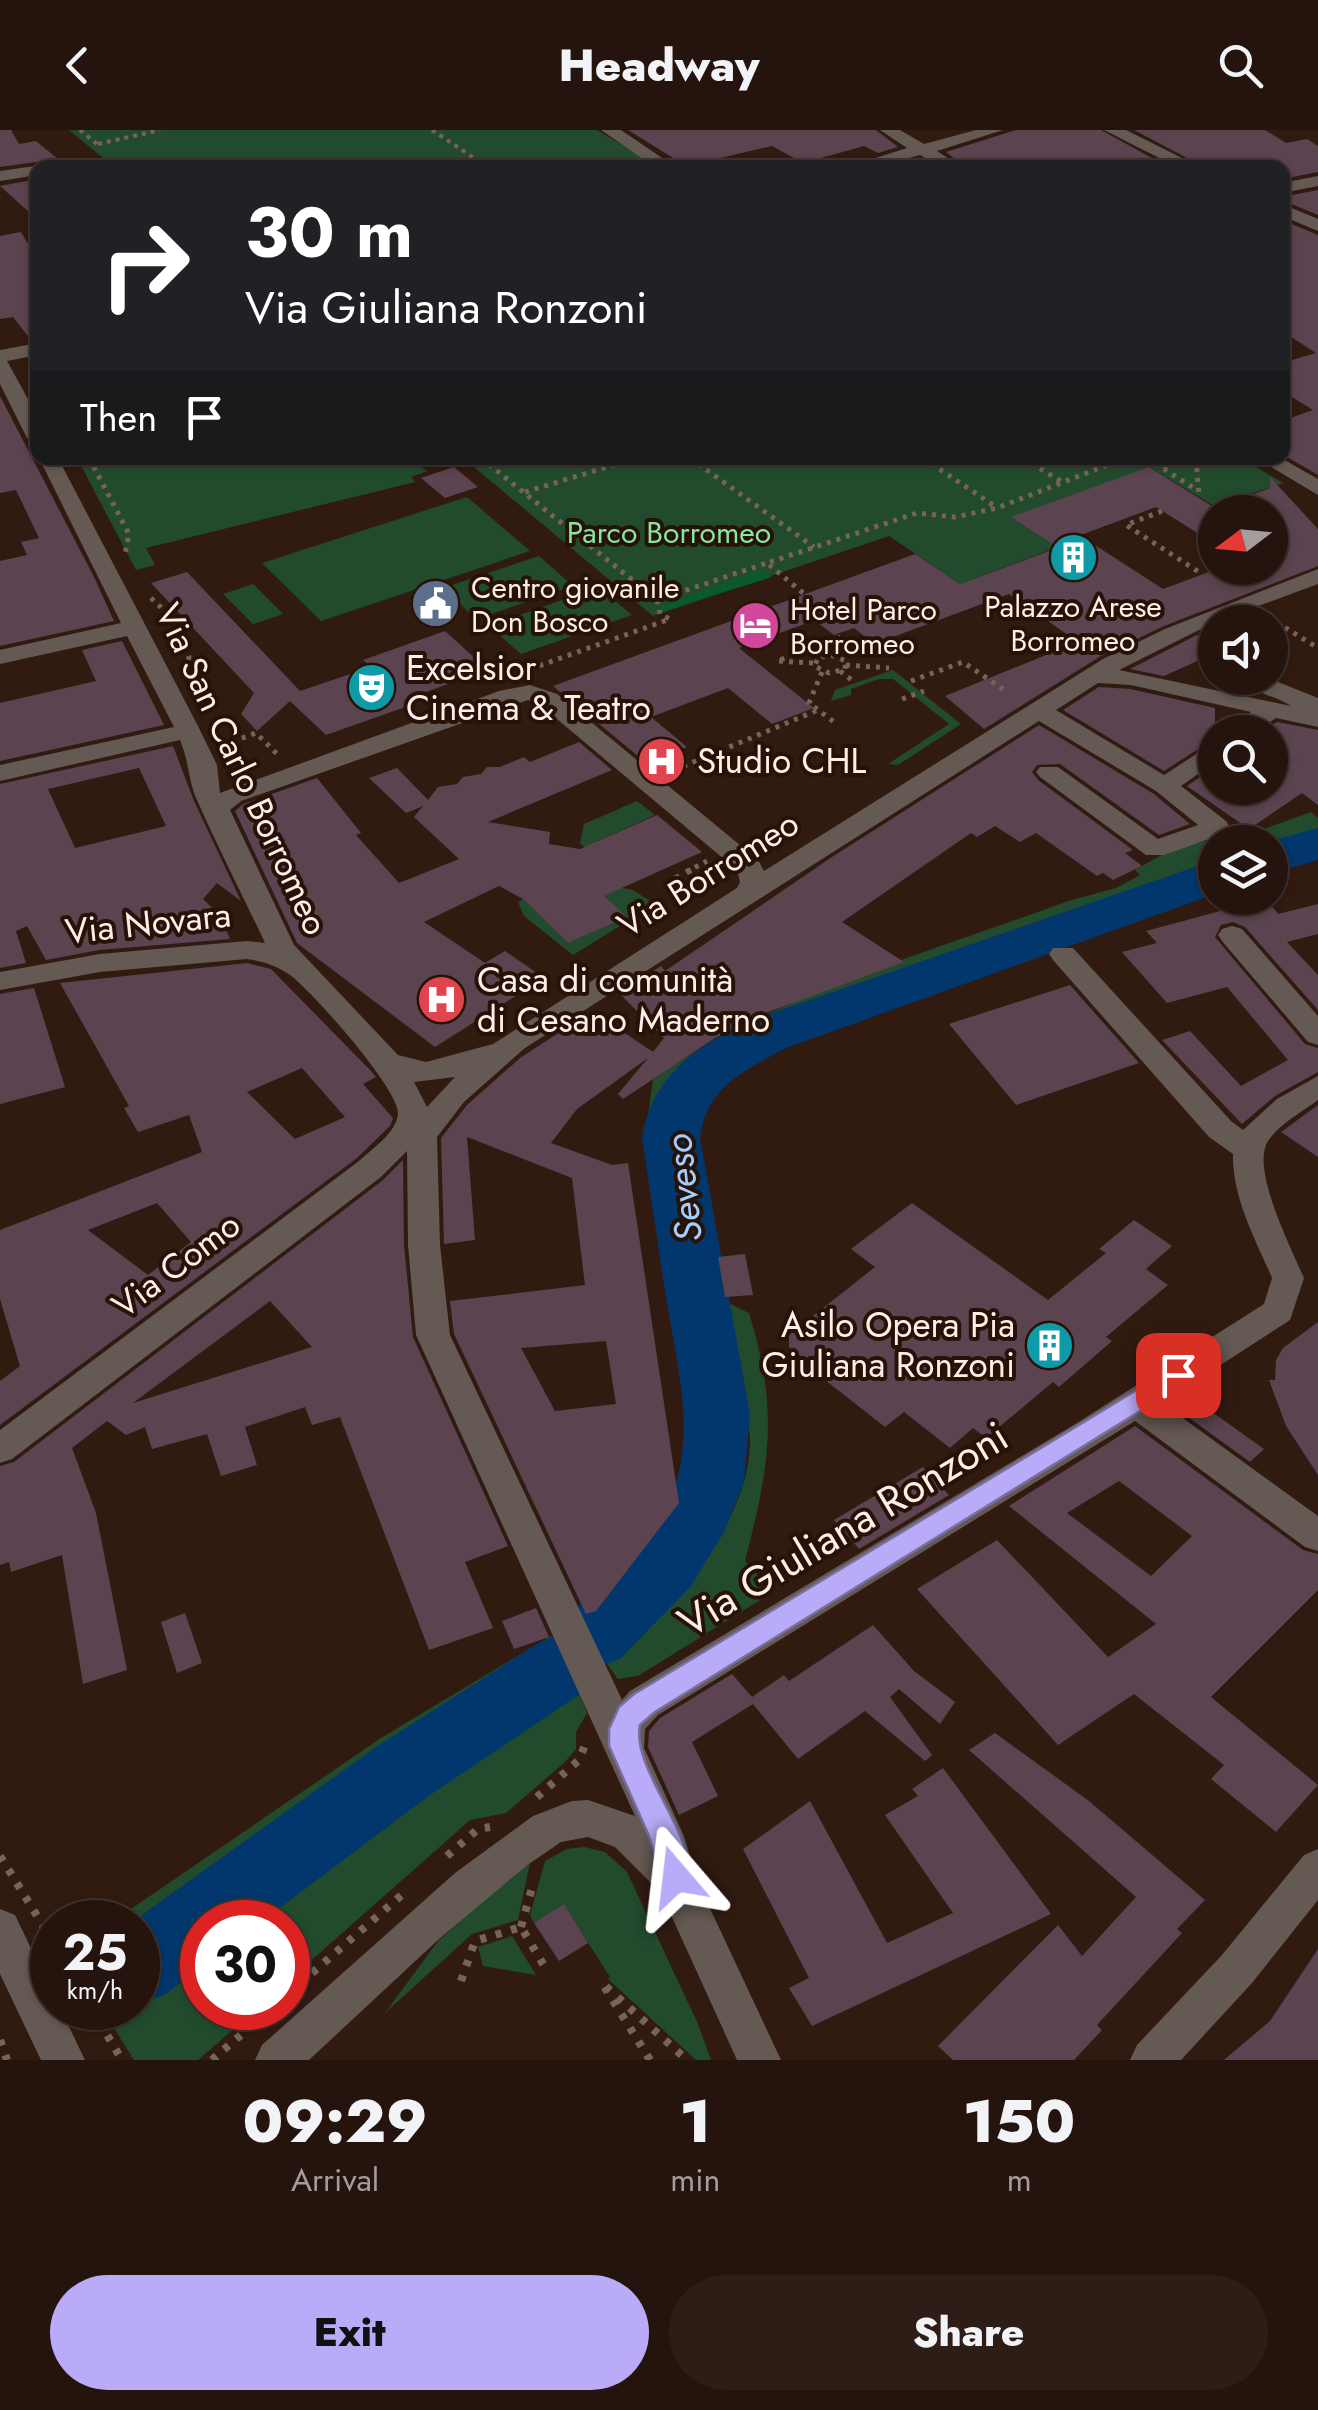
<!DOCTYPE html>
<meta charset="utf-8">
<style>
:root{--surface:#25140d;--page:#2d1d16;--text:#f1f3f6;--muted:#a39e9d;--line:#42332e;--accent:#b9abf7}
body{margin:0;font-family:Jost,sans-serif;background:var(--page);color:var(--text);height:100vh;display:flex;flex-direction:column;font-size:38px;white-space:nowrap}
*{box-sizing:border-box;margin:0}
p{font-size:32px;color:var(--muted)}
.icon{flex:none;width:55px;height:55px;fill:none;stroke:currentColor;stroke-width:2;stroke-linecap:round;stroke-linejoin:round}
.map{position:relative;height:1930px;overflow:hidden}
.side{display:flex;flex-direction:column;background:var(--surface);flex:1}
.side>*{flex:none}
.top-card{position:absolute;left:30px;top:30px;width:1260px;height:305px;border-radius:20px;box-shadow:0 2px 8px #0004,0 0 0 2px var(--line);background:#202124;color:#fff;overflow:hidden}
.needle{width:65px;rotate:254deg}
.tools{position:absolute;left:1198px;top:365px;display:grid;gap:20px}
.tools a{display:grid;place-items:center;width:90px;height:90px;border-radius:50%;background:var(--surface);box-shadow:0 2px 8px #0004,0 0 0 2px var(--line);font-size:50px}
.speed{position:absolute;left:30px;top:1770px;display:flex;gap:20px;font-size:50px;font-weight:700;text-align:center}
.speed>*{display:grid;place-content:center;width:130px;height:130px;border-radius:50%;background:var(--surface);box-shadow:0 2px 8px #0004,0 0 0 2px var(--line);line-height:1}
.speed small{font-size:25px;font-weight:400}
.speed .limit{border:15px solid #d22;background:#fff;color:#111}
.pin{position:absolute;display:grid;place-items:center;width:85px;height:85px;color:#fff;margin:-42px;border-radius:20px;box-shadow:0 5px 15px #0006}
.me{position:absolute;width:110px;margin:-55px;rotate:343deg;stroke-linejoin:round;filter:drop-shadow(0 0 8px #0008)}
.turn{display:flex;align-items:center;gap:35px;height:210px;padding:0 50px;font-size:45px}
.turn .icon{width:130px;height:130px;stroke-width:2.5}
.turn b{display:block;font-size:70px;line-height:85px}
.then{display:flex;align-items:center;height:95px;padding:0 50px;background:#0003;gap:20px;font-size:38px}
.eta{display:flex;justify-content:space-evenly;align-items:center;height:170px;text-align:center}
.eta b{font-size:60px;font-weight:800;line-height:70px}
.primary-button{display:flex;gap:20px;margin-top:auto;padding:20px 50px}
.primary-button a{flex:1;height:115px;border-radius:60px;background:var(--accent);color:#111;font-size:40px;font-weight:800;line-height:115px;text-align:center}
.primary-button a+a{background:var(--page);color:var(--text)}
header{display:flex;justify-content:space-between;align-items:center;height:130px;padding:0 50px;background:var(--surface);font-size:45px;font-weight:800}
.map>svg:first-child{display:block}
.green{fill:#224b2e}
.forest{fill:#0a5a2b}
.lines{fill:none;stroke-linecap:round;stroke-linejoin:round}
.river{fill:#01376c;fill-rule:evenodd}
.building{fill:#5b4350;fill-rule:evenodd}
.path-far3{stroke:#77635a;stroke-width:4;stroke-dasharray:4 5;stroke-linecap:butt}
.path-far2{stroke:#77635a;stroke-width:5;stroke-dasharray:4 6;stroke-linecap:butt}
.path-far1{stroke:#77635a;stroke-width:6;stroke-dasharray:5 8;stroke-linecap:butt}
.path{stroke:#77635a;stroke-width:8;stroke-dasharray:6 10;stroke-linecap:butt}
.minor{fill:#645953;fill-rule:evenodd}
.route{fill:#b9abf7;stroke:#786fa1;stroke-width:2.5}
.labels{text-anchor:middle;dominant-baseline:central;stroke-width:8;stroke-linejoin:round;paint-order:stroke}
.far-park-label{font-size:30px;fill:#86e69f;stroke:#271208}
.far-poi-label{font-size:30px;fill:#feeee7;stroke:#271208;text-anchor:start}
.poi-label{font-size:35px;fill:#feeee7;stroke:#271208;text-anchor:start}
.street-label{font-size:35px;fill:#feeee7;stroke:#271208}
.water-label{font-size:38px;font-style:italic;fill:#a4ccfd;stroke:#271208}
.near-street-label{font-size:42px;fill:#feeee7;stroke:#271208}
</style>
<header><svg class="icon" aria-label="back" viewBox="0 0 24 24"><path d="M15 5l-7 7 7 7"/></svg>Headway<svg class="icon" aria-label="search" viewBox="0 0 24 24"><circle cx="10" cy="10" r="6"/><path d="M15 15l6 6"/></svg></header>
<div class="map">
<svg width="1318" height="1930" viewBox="0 0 1318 1930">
<rect width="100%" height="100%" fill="#311b11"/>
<path class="green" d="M69,0H597L659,37H114Z
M77,328H411L427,341L411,347L415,352L146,418L155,435L136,440Z
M463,328H1241L1283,353L1214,376L1151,338L1013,388L1058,417L960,454L889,406L653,486Z
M467,367L530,421L321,491L262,433Z
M539,426L573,456L476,489L443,458Z
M253,454L283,484L253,494L223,464Z
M599,457L632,485L521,524L489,496Z
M893,540L961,594L898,635L888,634L949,594L893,549H879L851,559V565L831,571L835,560Z
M637,671L655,685L598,711L616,745L580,713L584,694Z
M1311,682L1318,688V699L1270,716V712H1227Z
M1212,709L1216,712L1215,733L772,886C676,927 653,945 650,1052L647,994L653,949C775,864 928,823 1068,771L1116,758L1140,745L1135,740L1167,722Z
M606,755L633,760L655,774L573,825L524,786L518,772L523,769L568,813L626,787L596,759Z
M720,1169L749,1183C779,1281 770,1334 745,1431L773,1462L638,1546L618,1549L607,1534C665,1482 750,1395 750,1312C750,1291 742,1272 737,1252C730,1225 725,1197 720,1169Z
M551,1506L556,1512L454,1580L263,1723L138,1799V1792H112L381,1608Z
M577,1557L587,1583L576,1602V1619L565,1632L506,1683L470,1690L288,1851V1792H245L409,1665Z
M584,1717L605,1722L627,1742L698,1894L711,1930H696L608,1849L610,1847L564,1775L534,1793L530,1785L545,1731L567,1719Z
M531,1728L518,1790L472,1804L385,1883L438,1811Z
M512,1806L536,1845L483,1836L478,1817Z
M202,1827V1878H258L198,1930H134L112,1895Z"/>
<path class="forest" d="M761,439L772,447L661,482L660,476Z"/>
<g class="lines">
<path class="river" d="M1318,698V730L1270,744V712H1267Z
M1215,730V764L786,918C744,941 706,957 700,1008L750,1284L744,1352L724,1402L691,1456L620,1529L601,1536L592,1556L430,1665L261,1792H202V1836L166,1864L138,1875V1792H132L376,1617L540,1512L560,1504C584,1455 642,1428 667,1377C699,1311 677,1235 666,1167C658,1114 650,1061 642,1008C651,947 695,918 746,892Z"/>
</g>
<path class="building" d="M0,0H11L19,14L36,11L58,29L0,37Z
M628,0H876L898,17L878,23L864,16L803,33L772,16L686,36Z
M1016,0H1101L1170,38H993L992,31L967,38L946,22Z
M1134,0H1265L1286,13L1307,9L1318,16V42L1282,49V38H1206Z
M38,49V90L0,56Z
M1318,60V85L1282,70V67Z
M1282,90L1318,105V345L1282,324V291L1313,280L1282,261V233L1316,223L1282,201Z
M21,102L38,131V209L31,210L13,187L0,189V106Z
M0,266L94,447L114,491L0,516V431L27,425L21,412L39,408L16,360L0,363Z
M454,337L478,357L445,368L421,348Z
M1149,337L1215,378L1270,358V347L1318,399V436L1164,496L1101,526L984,599L945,566L1078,512L1009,464L874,514L854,498L834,505L818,493L810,492L739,518L814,578L772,594L728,558L651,587L687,617L671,623L680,631L655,640L553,556L915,424L960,454L1084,408L1163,459L1220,438H1270V382H1215V414L1156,377L1054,415L1011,387Z
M187,442L300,561L371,537L363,530L445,501L488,540L423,563L428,569L326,605L290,571L257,601L241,584L254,563L151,453Z
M1197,505L1215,517V523L1164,546L1130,539Z
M122,511L164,595L0,631V573L96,551L82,520Z
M1099,557L1130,559L1215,578V608L1164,641L1063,580Z
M1277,592L1318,600V675L1302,663L1249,699L1187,656L1215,637V659L1241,675L1270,663V602H1261Z
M1039,595L1154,664L1190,694L1159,705L1060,634L1037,635L1032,642L1038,650L1133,720L1125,723L1142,736L1113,750L1103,743L1097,746L1036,703L1020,712L995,696L977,707L971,703L842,792L904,832L763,884L715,908L623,969L618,964L648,928L577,979L551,1013L612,1035L628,1033L679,1373L596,1481L586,1484L454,1204L450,1171L585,1155L572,1048L467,1007L475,1110L444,1114L441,1008L467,975L520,928L592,881L653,922L664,908L619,863L661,836L665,841L832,727ZM606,1211L616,1274L555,1281L521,1218Z
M579,612L612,640L488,692L550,702L549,714L580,719L657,685L702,722L604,766L627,787L568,813L523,769L499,756L424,792L485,833L505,821L544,848L435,917L297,813L235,681L243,674L317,648L361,703L356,705L399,753L459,729L414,687L423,676L406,683L369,648L397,638L428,670L438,657L457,654L463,647L481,644L487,637H500L524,627L530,632Z
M173,616L194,671L241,771L217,753L203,769L220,786L230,809L99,820L46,830L27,796L16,801L26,833L0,838V654ZM139,638L166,696L75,718L48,659Z
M1265,768L1278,784L1318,774V804L1287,812L1318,845V880L1245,797L1233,792L1221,795L1215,807L1305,914L1318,918V942L1275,966L1242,994L1162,910L1190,901L1241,956L1288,930L1227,857L1167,873L1122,822L1157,813L1146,801L1224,780L1221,776Z
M247,833L271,839L370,940L376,947L363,954L393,988L390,996L357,1028L0,1295V1251L20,1236L0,1169V1100L202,1022L189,985L138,1002L124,978L129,976L60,853ZM302,938L345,987L295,1009L247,962ZM157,1073L191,1112L148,1145L88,1100Z
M1070,855L1139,933L1016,975L949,894Z
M34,858L65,957L0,974V864Z
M1318,975V1027L1281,1002Z
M403,1030L404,1115L413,1207L508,1416L465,1432L493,1498L429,1520L340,1287L312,1295L305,1277L245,1297L257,1335L221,1346L207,1304L152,1319L145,1297L126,1305L107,1291L72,1318L96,1383L127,1540L83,1554L62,1425L11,1442L9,1432L0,1435V1336L14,1332L383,1050ZM270,1171L312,1217L133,1273Z
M912,1073L1048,1170L1106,1123L1099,1119L1134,1090L1172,1116L1146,1139L1168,1155L1106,1207L1112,1211L1059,1257L1053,1252L986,1308L973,1298L950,1318L904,1282L885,1297L806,1235L810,1233L789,1217V1205L875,1137L851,1119Z
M745,1124L753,1165L725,1167L718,1127Z
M1318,1192V1345L1286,1296L1269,1250H1275L1276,1230L1283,1218Z
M1185,1266L1212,1282L1264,1319L1250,1332L1170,1274Z
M1135,1296L1303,1420L1318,1424V1460L1211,1567L1318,1655L1276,1702L1211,1649L1224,1635L1134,1564L1058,1615L917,1459L997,1410L1108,1527L1156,1494L1009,1376ZM1119,1351L1192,1406L1151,1446L1067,1383Z
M923,1337L949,1365L859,1419L834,1390Z
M536,1478L549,1507L514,1519L502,1491Z
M185,1483L202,1533L177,1543L161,1492Z
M873,1495L914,1541L955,1572L940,1594L899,1559L890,1567L932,1625L925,1631L865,1581L798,1629L753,1574L692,1612L718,1666L679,1685L648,1617L649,1601L660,1588L732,1544L752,1567L784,1545L789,1551Z
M995,1603L1089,1671L1205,1770L1177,1799L1182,1803L1097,1895L1102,1900L1074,1930H953L938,1916L1058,1795L1082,1826L1136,1767L969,1620Z
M943,1638L1051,1784L812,1896L789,1858L809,1848L743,1719L810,1671L887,1813L953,1783L885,1685L918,1666L912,1659Z
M564,1774L588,1813L559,1831L534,1793Z
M1318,1819V1930H1224L1270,1891Z"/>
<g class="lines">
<path class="path-far3" d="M80,0L98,15
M432,0L489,38
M98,14L160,0"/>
<path class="path-far2" d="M89,328L129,404L125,424
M481,328L657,470
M690,328L814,417
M923,328L996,377
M1023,328L1062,352
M1147,328L1195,359
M1196,328L1199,367
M1163,337L1190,328
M525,362L637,328
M1162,381L1126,395L1202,444
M803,463L767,433L917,383L955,387L997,378L1125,328
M151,468L165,481L189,527L186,538
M657,470L767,433
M1268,487L1318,518
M831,525L846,531L845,539L829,543L814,536L819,527Z
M813,533L777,531L844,506L834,525
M846,535L889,538
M530,539L670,489L660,484L657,470
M840,541L853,551
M822,542L809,573L838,595
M911,551L963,532L1004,560
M902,569L924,561
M223,615L256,603L278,625
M674,640L818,580
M686,742L707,731"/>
<path class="path-far1" d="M691,740L674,749L698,767"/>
<path class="path" d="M537,1667L579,1630L585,1615
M0,1726L52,1810
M447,1726L478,1699L490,1697
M521,1797L534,1751
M461,1851L475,1811L521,1797L546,1839
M288,1864L404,1763
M91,1878L122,1930
M0,1910L7,1930
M212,1930L272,1878
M650,1930L602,1853L687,1930"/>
<path class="minor" d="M601,0H621L677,38H656Z
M880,0H900L924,14L976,0H1003L937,21L963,38H942L920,25L874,38H844L907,18Z
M1104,0H1126L1202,38H1179Z
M83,29L107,38H38V45L0,51V41Z
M1318,46V56L1282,63V53Z
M1282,74L1318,89V101L1282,86Z
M38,213V225L7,231L38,287V314L27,308L0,254V220Z
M38,326L58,328L198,596L217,635L220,663L499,561L530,555L557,564L758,730L764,741L1103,529L1165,499L1318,439V454L1215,492L1119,540L1291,576C1274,565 1254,564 1240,548H1268L1318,568V597L1276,588L1255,602H1227L1251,582L1131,555L1098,553L1056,580L1164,645L1215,612V632L1181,656L1226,691L1230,697L1226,703L1164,725H1146L1040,647L1036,642L1040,637H1058L1158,709L1198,695L1156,661L1039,591L525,918L464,972L437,1007L440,1115L450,1205L622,1570L630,1561L1077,1293L1264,1174L1272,1148C1256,1110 1232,1068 1233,1024L1209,1007L1053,830L1049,824L1053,818H1073L1231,991L1243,1000L1277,969L1318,946V970C1302,982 1279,994 1268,1011C1250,1038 1292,1120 1304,1148L1290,1190L1162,1273L1318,1386V1421L1305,1417L1135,1291L658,1585L645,1599L644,1618L684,1706L699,1755L781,1930H737L661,1763L615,1717L588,1707L561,1712L526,1736L439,1809L309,1930H255L262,1915L455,1743L533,1686L572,1671L588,1670L635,1686L416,1205L408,1115L407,1021L381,1047L12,1329L0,1333V1300L359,1031C372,1019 396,1003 398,984C400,960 311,860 290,845C278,836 262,831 247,829L100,842L0,860V842L100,824L247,811L265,813C243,766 218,718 197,670C188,650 189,631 180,610L0,651V635L174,597L127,506L0,534V520L121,493ZM528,570L539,574L737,740L740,752L737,758L493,914L426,932L398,925L294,815L230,680L241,671ZM455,947L427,977L414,952Z
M1256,328H1281L1318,349V365Z
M1232,796L1242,799L1318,886V915L1308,912L1222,811L1218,805L1222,799Z
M1318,1719V1770L1252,1853L1181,1930H1130L1137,1915L1222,1825L1304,1725Z
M0,1779L15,1785L52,1862V1878H60L85,1930H41L0,1844Z"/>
</g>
<path class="route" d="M1178,1235L1187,1238L1191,1245L1187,1252L655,1582L640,1595C630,1640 705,1715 687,1758L676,1762L665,1758L649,1706L609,1616V1599L619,1577L634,1564Z"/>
<defs>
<symbol id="building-disc" viewBox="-11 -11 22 22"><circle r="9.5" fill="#0f9aa8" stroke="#271208"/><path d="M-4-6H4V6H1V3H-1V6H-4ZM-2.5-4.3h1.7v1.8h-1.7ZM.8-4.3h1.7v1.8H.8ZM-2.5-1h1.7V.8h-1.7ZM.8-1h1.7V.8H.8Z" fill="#fff"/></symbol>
<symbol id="civic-disc" viewBox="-11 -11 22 22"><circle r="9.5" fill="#5c6f8a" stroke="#271208"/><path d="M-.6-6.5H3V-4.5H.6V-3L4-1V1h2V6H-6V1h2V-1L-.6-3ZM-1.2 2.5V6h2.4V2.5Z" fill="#fff"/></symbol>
<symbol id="hotel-disc" viewBox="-11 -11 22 22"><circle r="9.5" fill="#d1479c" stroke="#271208"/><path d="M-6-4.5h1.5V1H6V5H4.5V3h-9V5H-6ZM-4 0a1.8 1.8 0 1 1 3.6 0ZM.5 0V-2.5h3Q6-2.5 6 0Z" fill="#fff"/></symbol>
<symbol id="theatre-disc" viewBox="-11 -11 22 22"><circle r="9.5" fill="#0f9aa8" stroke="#271208"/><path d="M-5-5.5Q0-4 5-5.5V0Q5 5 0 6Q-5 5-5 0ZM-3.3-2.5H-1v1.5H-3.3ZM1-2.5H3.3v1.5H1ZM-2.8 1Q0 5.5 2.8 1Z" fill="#fff"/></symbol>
<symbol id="hospital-disc" viewBox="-11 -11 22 22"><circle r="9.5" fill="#e0444e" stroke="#271208"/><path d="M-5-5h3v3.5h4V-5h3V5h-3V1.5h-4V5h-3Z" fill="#fff"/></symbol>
</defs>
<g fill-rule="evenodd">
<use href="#building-disc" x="1046" y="400" width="55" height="55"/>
<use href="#civic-disc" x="408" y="446" width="55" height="55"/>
<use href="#hotel-disc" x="728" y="468" width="55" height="55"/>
<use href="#theatre-disc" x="344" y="530" width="55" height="55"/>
<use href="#hospital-disc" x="634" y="604" width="55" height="55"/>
<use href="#hospital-disc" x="414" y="842" width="55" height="55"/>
<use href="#building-disc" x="1022" y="1188" width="55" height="55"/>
</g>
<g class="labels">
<g class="far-park-label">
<text x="669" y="402">Parco Borromeo</text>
</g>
<g class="far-poi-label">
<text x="471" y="457">Centro giovanile<tspan x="471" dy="34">Don Bosco</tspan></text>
<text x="1073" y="476" text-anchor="middle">Palazzo Arese<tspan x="1073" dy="34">Borromeo</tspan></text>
<text x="790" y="479">Hotel Parco<tspan x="790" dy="34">Borromeo</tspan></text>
</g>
<g class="poi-label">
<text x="406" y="538">Excelsior<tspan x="406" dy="40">Cinema &amp; Teatro</tspan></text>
<text x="697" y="631">Studio CHL</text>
<text x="477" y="850">Casa di comunità<tspan x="477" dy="40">di Cesano Maderno</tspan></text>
<text x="1015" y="1195" text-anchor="end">Asilo Opera Pia<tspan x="1015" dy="40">Giuliana Ronzoni</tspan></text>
</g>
<g class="street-label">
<text transform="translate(242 639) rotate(65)">Via San Carlo Borromeo</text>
<text transform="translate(708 744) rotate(-32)">Via Borromeo</text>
<text transform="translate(148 793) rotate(-6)">Via Novara</text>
<text transform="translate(176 1135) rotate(-37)">Via Como</text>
</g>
<g class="water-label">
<text transform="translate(683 1058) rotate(-96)">Seveso</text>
</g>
<g class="near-street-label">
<text transform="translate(843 1399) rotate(-31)">Via Giuliana Ronzoni</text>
</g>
</g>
</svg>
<div class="tools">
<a><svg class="needle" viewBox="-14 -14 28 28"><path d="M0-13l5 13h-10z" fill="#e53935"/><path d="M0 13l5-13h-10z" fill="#a39e9d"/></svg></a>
<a><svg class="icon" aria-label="sound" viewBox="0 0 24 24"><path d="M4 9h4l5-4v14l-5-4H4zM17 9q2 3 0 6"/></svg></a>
<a><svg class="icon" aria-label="search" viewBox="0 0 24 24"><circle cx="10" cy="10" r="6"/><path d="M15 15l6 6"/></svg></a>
<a><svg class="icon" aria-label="layers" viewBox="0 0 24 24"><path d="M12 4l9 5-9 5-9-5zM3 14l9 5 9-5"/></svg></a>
</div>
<div class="speed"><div>25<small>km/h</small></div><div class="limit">30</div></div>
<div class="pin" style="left:1178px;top:1245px;background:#d93025"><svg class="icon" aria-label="arrive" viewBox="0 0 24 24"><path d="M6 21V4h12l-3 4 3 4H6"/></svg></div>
<svg class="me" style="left:676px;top:1747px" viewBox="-20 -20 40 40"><path d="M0-17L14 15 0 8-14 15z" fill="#b9abf7" stroke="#fff" stroke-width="4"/></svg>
<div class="top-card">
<div class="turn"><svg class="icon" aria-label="right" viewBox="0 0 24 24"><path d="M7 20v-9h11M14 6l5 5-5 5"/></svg><div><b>30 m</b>Via Giuliana Ronzoni</div></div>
<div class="then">Then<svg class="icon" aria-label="arrive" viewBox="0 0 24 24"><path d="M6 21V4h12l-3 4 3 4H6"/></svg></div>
</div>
</div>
<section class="side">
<div class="eta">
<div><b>09:29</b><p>Arrival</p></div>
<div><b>1</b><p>min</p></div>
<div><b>150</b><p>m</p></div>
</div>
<div class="primary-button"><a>Exit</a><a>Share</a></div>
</section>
